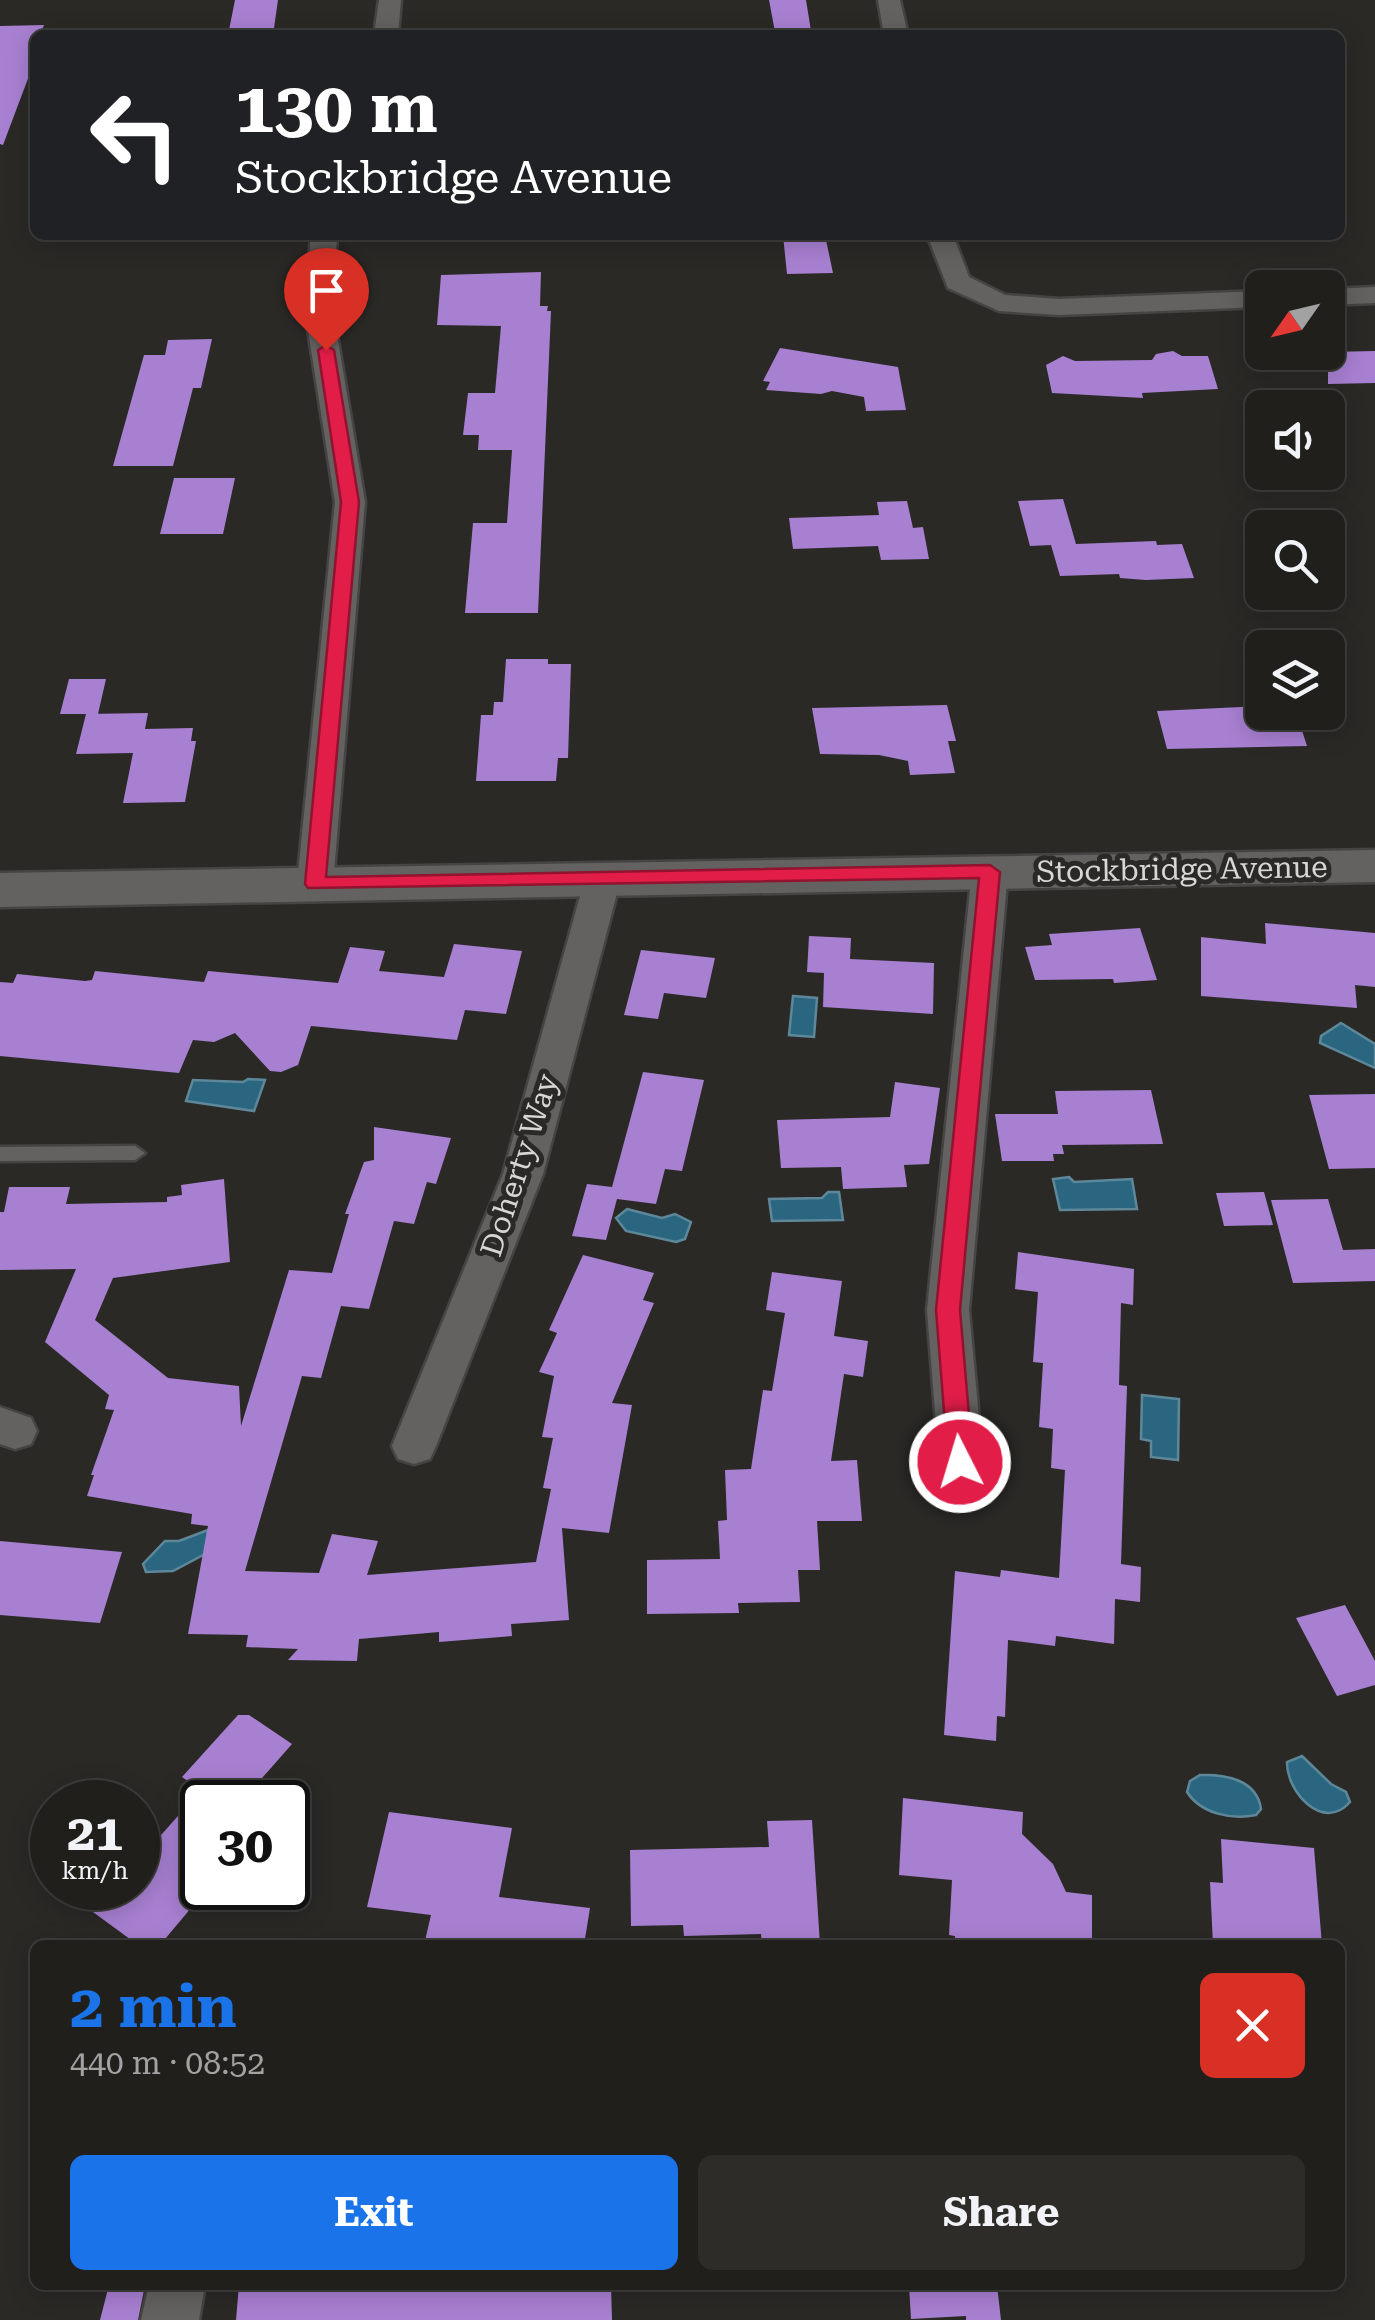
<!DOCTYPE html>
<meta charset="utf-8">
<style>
:root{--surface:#201f1c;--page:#2d2c29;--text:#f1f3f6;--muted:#a2a2a3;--line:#3d3d3b;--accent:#1a73e8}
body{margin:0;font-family:"Roboto Serif",serif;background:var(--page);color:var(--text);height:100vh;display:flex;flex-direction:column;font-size:38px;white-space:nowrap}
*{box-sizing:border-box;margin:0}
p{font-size:32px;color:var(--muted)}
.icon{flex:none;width:55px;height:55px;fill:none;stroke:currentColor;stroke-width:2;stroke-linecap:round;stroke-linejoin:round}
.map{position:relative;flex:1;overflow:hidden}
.drawer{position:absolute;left:30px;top:1940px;width:1315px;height:350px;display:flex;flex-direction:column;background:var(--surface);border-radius:15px;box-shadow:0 5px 25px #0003,0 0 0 2px var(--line)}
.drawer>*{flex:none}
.top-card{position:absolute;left:30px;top:30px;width:1315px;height:210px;border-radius:15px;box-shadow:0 5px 25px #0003,0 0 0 2px var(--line);background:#202124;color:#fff;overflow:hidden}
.needle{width:65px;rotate:236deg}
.fabs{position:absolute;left:1245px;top:270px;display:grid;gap:20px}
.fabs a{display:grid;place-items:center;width:100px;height:100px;border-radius:15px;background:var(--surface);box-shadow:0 5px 25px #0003,0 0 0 2px var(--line);font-size:50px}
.speed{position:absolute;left:30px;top:1780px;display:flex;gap:20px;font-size:50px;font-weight:700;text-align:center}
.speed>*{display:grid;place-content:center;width:130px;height:130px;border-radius:50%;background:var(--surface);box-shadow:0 5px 25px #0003,0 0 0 2px var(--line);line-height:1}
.speed small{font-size:25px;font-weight:400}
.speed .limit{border:5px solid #111;border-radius:15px;background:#fff;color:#111}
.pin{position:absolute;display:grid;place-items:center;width:85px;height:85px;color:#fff;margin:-102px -42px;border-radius:50% 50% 50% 0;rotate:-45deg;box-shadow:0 0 10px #0007}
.pin .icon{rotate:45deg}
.me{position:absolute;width:110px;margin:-55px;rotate:355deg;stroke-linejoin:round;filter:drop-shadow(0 0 8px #0008)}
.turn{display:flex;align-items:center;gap:35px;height:210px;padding:0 40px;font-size:45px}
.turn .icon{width:130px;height:130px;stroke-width:2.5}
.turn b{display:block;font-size:70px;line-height:85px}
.round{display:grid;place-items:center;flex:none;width:105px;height:105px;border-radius:15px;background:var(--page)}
.summary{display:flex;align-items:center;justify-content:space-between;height:170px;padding:0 40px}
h1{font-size:60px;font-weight:700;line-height:75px;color:var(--accent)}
.cta{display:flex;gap:20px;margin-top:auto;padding:20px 40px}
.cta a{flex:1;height:115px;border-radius:15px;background:var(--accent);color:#fff;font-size:40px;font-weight:700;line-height:115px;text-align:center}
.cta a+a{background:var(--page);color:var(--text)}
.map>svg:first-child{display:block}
.water{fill:#2a6680;stroke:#5e8899;stroke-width:2.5}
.building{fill:#a880d2}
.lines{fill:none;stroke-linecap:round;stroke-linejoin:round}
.lane-casing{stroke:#454442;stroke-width:5}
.street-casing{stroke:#454442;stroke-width:5}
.secondary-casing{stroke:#454442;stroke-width:5}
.lane{fill:#646260;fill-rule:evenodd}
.street{fill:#646260;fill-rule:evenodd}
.secondary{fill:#646260;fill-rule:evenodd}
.route{fill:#e11d48;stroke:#92132f;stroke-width:2.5}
.labels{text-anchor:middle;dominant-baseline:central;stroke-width:10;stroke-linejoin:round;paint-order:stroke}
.street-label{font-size:30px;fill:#d6d6d4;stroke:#2a2926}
</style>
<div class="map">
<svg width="1375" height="2320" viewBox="0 0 1375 2320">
<rect width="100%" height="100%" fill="#2a2926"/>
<path class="water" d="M793,996L817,998L814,1037L789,1035Z
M1341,1023L1375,1044V1068L1320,1043L1321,1036Z
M248,1079L265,1080L254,1111L186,1101L193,1080L243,1082Z
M1069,1177L1074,1182L1132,1179L1137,1209L1060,1210L1053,1179Z
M828,1192H839L843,1220L772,1221L769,1199L822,1198Z
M627,1209L662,1218L675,1214L691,1222L685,1239L676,1242L626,1231L616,1218Z
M1142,1395L1179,1399L1178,1460L1151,1457V1441L1141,1439Z
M208,1530L205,1554L173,1571L146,1572L143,1564L165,1541H179Z
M1302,1756L1331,1784L1346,1792L1350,1802C1323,1833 1286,1791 1287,1762Z
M1200,1775C1226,1774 1257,1780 1261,1809L1256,1815C1232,1820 1201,1814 1187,1792L1190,1781Z"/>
<path class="building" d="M235,0H278L273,35H228Z
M769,0H806L811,31L775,32Z
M44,25L40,35H35V60L3,145L0,144V26Z
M783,235H825L833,273L787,274Z
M541,272L540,306H548L547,311H551L538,613H465L473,523H507L512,450H478L479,435H463L468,393H495L501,326L437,325L441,275Z
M212,339L201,388H193L173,466H113L144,355H165L168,340Z
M780,348L898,367L906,410L866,411L864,397L832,391L821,394L766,390L770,382L763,381Z
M1173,351L1182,356H1208L1218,389L1142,393L1143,398L1052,393L1046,365L1063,356L1075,361L1152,360L1156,354Z
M1375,351V383L1328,384V352Z
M174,478H235L223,534H160Z
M1063,499L1076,544L1156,541L1157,545L1182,544L1194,578L1146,580L1120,578L1119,574L1060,576L1051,545L1030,546L1018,501Z
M907,501L913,528L923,527L929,559L881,560L878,546L793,549L789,518L879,515L877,502Z
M506,659H548V664H571L568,758H558L556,781H476L481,715H493L494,702H503Z
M69,679H106L98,714H60Z
M947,705L956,741H948L955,773L910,775L908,761L879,755L820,754L812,708Z
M1262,706V712H1296L1307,746L1167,749L1157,711Z
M148,713L145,729L193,728L191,741H196L185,802L123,803L133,753L76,754L86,714Z
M1265,923L1375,933V987L1355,985L1357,1008L1201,996V937L1266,944Z
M1140,928L1157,980L1114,983L1113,979L1035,980L1025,947L1052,945L1049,934Z
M809,936L851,938L850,959L934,963L933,1014L823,1007L824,973L807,972Z
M454,944L522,951L506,1014L465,1010L457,1040L311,1026L298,1065L281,1072L270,1071L235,1033L214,1042L193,1040L179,1073L0,1056V982L13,983L17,974L85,981L92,980L95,971L204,982L208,971L338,983L350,947L385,951L379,971L444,977Z
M641,950L715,958L706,998L664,993L658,1019L624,1015Z
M643,1072L704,1080L682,1171L665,1169L656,1204L617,1199L606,1240L572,1236L587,1184L612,1187Z
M895,1082L940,1088L929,1164L904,1165L907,1187L843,1189L841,1167L781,1168L777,1120L890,1117Z
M1151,1090L1163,1144L1062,1145L1064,1154H1053L1054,1161H1002L995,1114H1058L1055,1091Z
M1375,1094V1168L1329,1169L1309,1095Z
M374,1127L451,1138L436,1184L427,1182L414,1224L394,1221L369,1309L341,1306L321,1378L302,1376L245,1571L319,1573L332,1534L378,1541L367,1575L536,1562L551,1489L543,1488L553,1438L542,1437L554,1376L539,1372L557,1333L549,1330L583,1255L654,1273L643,1300L654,1303L612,1403L632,1405L609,1533L562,1528L569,1620L511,1624L512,1636L439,1642V1632L359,1639L357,1661L288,1660L298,1649L246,1647L248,1635L188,1634L208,1526L191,1524L192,1514L87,1496L94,1475H91L114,1410L105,1409L109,1395L45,1342L76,1269L0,1270V1212H4L9,1187H70L66,1204L167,1202V1197L182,1195L181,1185L224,1179L230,1262L113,1278L95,1320L168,1378L239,1386L241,1426L289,1270L332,1273L349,1214H345L364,1162L374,1160Z
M1264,1192L1273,1225L1224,1226L1216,1193Z
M1328,1199L1343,1250L1375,1249V1281L1293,1283L1271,1200Z
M1018,1252L1134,1269L1133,1305L1121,1303L1119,1385L1127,1386L1121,1564L1141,1567L1140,1602L1115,1599L1114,1644L1056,1636L1055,1646L1008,1640L1005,1717L997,1716L996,1741L944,1735L955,1571L1000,1577L1001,1570L1059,1578L1065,1470L1051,1468L1053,1429L1039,1427L1043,1363L1033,1362L1038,1292L1015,1289Z
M772,1272L842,1281L834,1336L868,1341L863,1377L844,1374L831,1461L857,1460L862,1521H817L820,1570H798L800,1602L738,1603L739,1613L647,1614V1560L720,1559L718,1521L727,1520L725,1470L751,1469L763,1390L772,1391L785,1313L766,1310Z
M0,1541L122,1552L100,1623L0,1615Z
M1345,1605L1375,1661V1685L1337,1696L1296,1618Z
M238,1715H249L292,1744L241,1802H218L202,1791V1895L160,1945H138L93,1912L114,1888H138V1861L201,1790L182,1777Z
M903,1798L1023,1812L1022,1834L1053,1864L1066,1892L1092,1895V1945H955V1936L949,1935L952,1880L899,1875Z
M389,1812L512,1828L499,1897L590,1908L584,1945H424L431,1915L367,1907Z
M812,1820L820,1945H762L761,1934L684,1936L683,1925L631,1926L630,1850L769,1847L767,1821Z
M1221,1839L1314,1848L1322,1945H1213L1210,1882L1223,1883Z
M109,2285L144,2290L138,2320H100Z
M239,2285H611L612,2320H236Z
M909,2285H997L1001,2320H966V2316L911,2319Z"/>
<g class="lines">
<defs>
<path id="lane" d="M135,1146L145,1153L135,1160L0,1161V1147Z"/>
<path id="street" d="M379,0H401L398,35H374Z
M878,0H900L908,35H884Z
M311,235H337L333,311L365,502L333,884L328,892L315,896L302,892L297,884L335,502L305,311Z
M927,235H953L969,277L1005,295L1059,299L1262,291V307L1059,315L999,311L948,288Z
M1375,287V303L1328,305V289Z
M990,859L1003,863L1008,871L969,1310L983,1462L977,1475L961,1480L945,1475L939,1462L927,1310L972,871L977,863Z
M603,866L616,870L621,878L543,1174L436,1446L430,1459L414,1464L398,1459L392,1446L503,1174L585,878L590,870Z
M0,1407L31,1418L37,1431L31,1444L15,1449L0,1444Z
M149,2285H205L199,2320H141Z"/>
<path id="secondary" d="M1375,850V882L0,907V873Z"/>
</defs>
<use href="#lane" class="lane-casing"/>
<use href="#street" class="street-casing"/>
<use href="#secondary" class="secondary-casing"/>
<use href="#lane" class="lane"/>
<use href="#street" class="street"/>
<use href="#secondary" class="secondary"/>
</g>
<path class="route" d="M326,345L334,350L359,502L326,877L990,865L1000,872L960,1310L973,1462L969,1469L960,1472L952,1469L948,1462L936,1310L979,878L308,888L305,884L341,502L318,350Z"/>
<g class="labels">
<g class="street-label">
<text transform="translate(1182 869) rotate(-1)">Stockbridge Avenue</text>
<text transform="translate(519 1165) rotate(-72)">Doherty Way</text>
</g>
</g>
</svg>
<div class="fabs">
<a><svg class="needle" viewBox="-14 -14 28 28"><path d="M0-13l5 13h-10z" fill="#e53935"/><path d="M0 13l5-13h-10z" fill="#a2a2a3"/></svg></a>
<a><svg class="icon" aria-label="sound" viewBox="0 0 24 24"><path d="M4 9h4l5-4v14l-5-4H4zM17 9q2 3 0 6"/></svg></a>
<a><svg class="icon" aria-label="search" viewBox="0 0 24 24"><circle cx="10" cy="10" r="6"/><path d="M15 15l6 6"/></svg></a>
<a><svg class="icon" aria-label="layers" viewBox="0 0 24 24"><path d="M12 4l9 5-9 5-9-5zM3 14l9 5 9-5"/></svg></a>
</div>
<div class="speed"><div>21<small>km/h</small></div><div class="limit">30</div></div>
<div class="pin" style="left:326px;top:350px;background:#d93025"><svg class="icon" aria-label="arrive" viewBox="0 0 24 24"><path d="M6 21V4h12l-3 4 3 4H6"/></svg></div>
<svg class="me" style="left:960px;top:1462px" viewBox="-20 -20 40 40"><circle r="17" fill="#e11d48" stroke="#fff" stroke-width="3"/><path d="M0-11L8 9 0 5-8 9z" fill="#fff"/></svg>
<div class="top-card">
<div class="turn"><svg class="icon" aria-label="left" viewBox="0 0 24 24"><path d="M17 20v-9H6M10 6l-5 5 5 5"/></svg><div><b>130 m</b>Stockbridge Avenue</div></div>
</div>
<section class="drawer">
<div class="summary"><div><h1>2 min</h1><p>440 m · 08:52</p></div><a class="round" style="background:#d93025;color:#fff"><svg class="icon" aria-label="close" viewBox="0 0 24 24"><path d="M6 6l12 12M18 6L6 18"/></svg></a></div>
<div class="cta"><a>Exit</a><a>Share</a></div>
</section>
</div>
